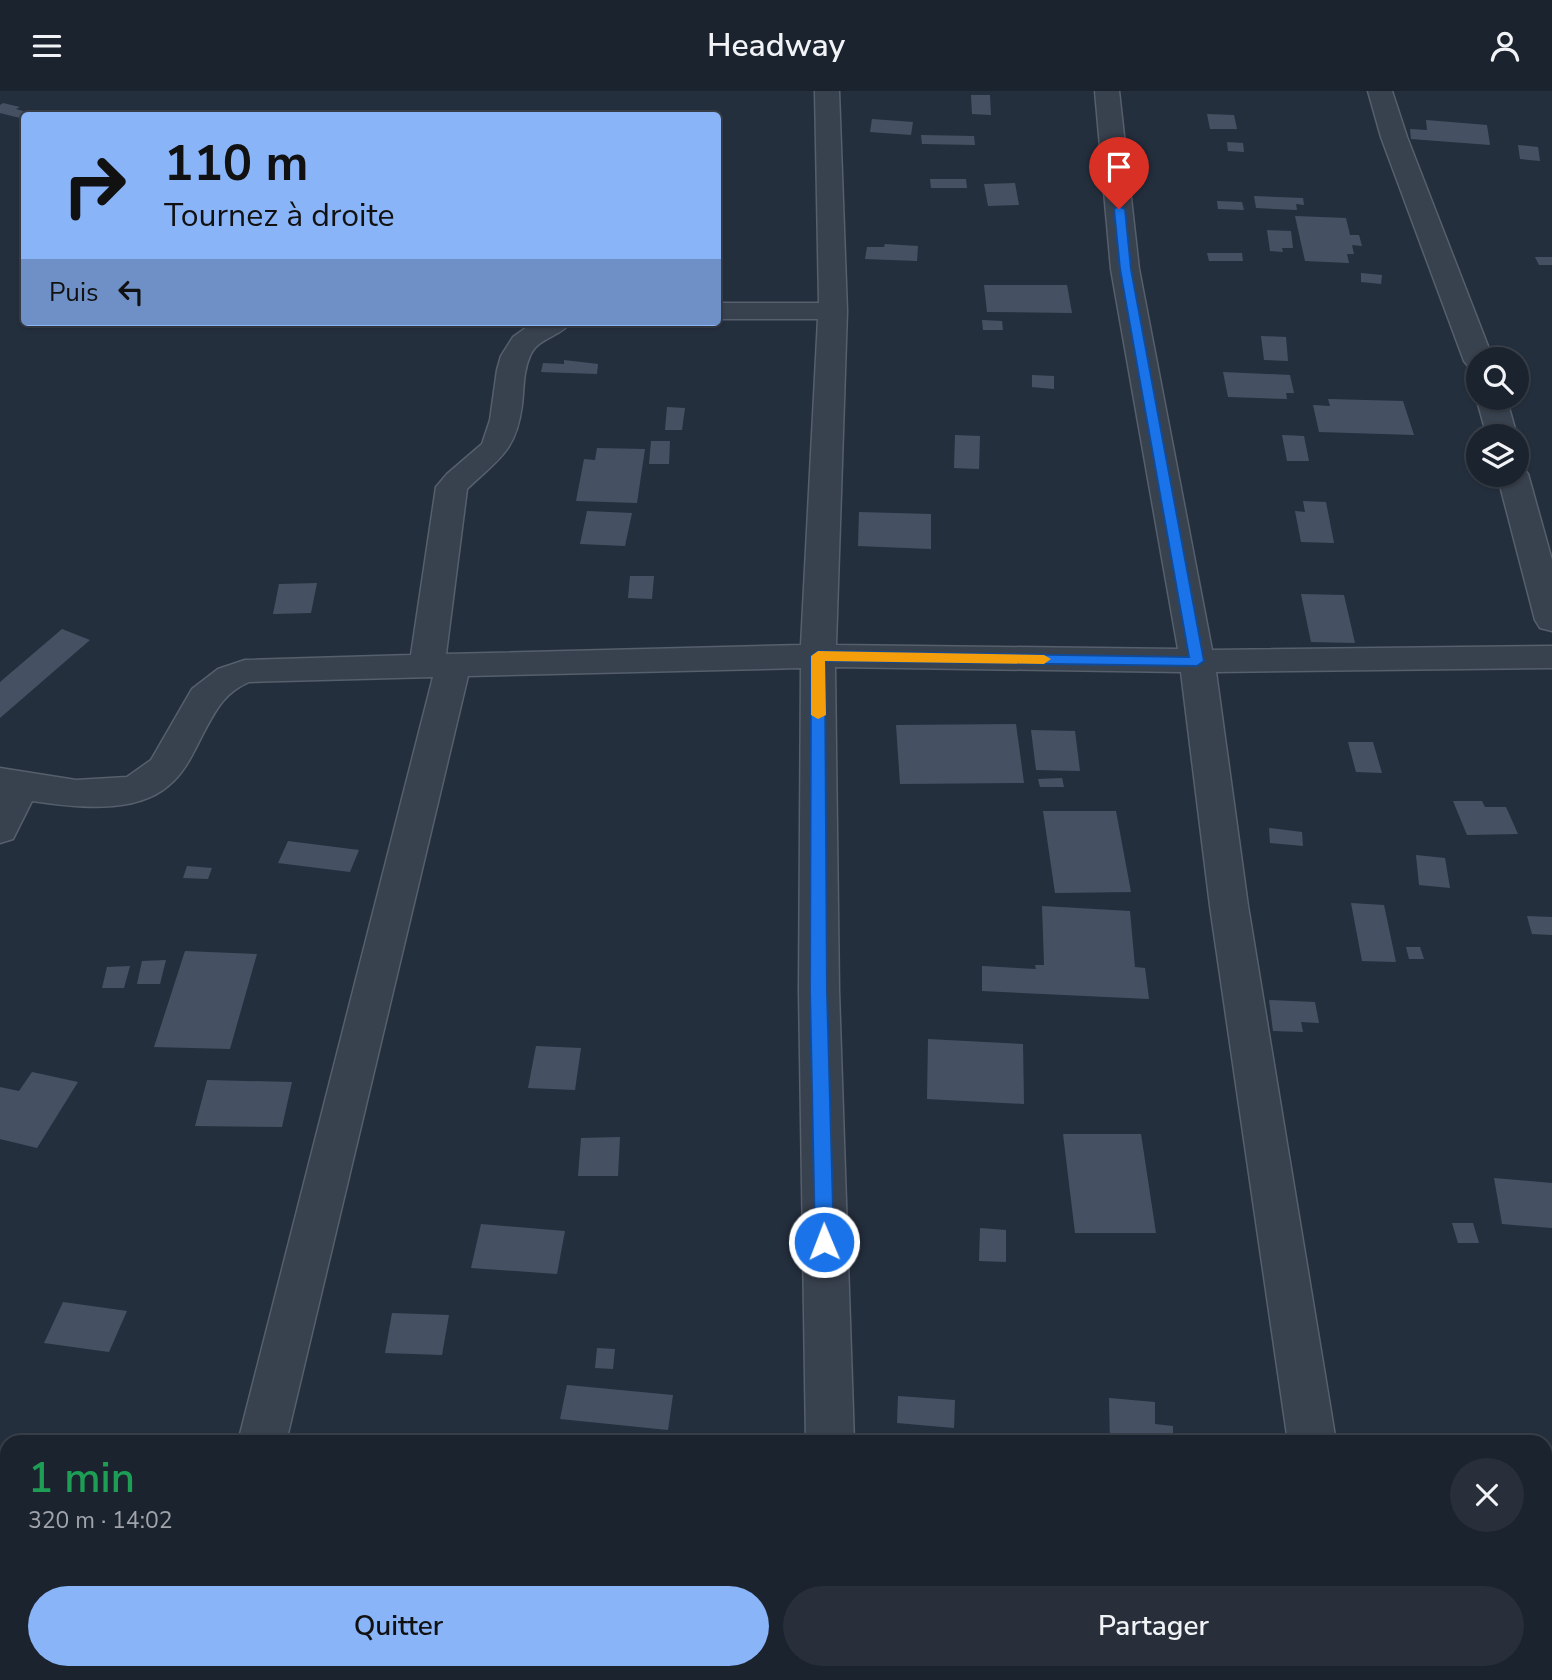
<!DOCTYPE html>
<html lang="fr">
<meta charset="utf-8">
<style>
:root{--surface:#1b232e;--page:#282f3a;--text:#f1f3f6;--muted:#a0a4aa;--line:#39404a;--accent:#8ab4f8}
body{margin:0;font-family:"Nunito Sans",sans-serif;background:var(--page);color:var(--text);height:100vh;display:flex;flex-direction:column;font-size:26px;white-space:nowrap}
*{box-sizing:border-box;margin:0}
p{font-size:23px;color:var(--muted)}
.icon{flex:none;width:38px;height:38px;fill:none;stroke:currentColor;stroke-width:2;stroke-linecap:round;stroke-linejoin:round}
.map{position:relative;flex:1;overflow:hidden}
.details{position:absolute;left:0px;top:1344px;width:1552px;height:245px;display:flex;flex-direction:column;background:var(--surface);border-radius:21px 21px 0 0;box-shadow:0 2px 5px #0004,0 0 0 2px var(--line)}
.details>*{flex:none}
.banner{position:absolute;left:21px;top:21px;width:700px;height:214px;border-radius:7px;box-shadow:0 2px 5px #0004,0 0 0 2px var(--line);background:#8ab4f8;color:#111;overflow:hidden}
.tools{position:absolute;left:1466px;top:256px;display:grid;gap:14px}
.tools a{display:grid;place-items:center;width:63px;height:63px;border-radius:50%;background:var(--surface);box-shadow:0 2px 5px #0004,0 0 0 2px var(--line);font-size:35px}
.pin{position:absolute;display:grid;place-items:center;width:60px;height:60px;color:#fff;margin:-72px -30px;border-radius:50% 50% 50% 0;rotate:-45deg;box-shadow:0 0 7px #0007}
.pin .icon{rotate:45deg}
.me{position:absolute;width:77px;margin:-38px;rotate:359deg;stroke-linejoin:round;filter:drop-shadow(0 0 5px #0008)}
.turn{display:flex;align-items:center;gap:24px;height:147px;padding:0 28px;font-size:32px}
.turn .icon{width:91px;height:91px;stroke-width:2.5}
.turn b{display:block;font-size:49px;line-height:60px}
.then{display:flex;align-items:center;height:66px;padding:0 28px;background:#0003;gap:14px;font-size:26px}
.round{display:grid;place-items:center;flex:none;width:74px;height:74px;border-radius:37px;background:var(--page)}
.summary{display:flex;align-items:center;justify-content:space-between;height:119px;padding:0 28px}
h1{font-size:42px;font-weight:600;line-height:52px;color:#1e9e55}
.cta{display:flex;gap:14px;margin-top:auto;padding:14px 28px}
.cta a{flex:1;height:80px;border-radius:42px;background:var(--accent);color:#111;font-size:28px;font-weight:600;line-height:80px;text-align:center}
.cta a+a{background:var(--page);color:var(--text)}
header{display:flex;justify-content:space-between;align-items:center;height:91px;padding:0 28px;background:var(--surface);font-size:32px;font-weight:600}
.map>svg:first-child{display:block}
.building{fill:#455162}
.lines{fill:none;stroke-linecap:round;stroke-linejoin:round}
.minor-casing{stroke:#565f6c;stroke-width:3}
.minor{fill:#38414e;fill-rule:evenodd}
.route{fill:#1a73e8;stroke:#114b97;stroke-width:2}
.slow{fill:#f59e0b}
</style>
<header><svg class="icon" aria-label="menu" viewBox="0 0 24 24"><path d="M4 6h16M4 12h16M4 18h16"/></svg>Headway<svg class="icon" aria-label="person" viewBox="0 0 24 24"><circle cx="12" cy="8" r="4"/><path d="M4 21q1-7 8-7t8 7"/></svg></header>
<div class="map">
<svg width="1552" height="1589" viewBox="0 0 1552 1589">
<rect width="100%" height="100%" fill="#242f3e"/>
<path class="building" d="M971,4H990L991,24L972,23Z
M3,12L20,16L16,18L37,24H24V28L0,22V14Z
M1207,23L1234,24L1237,38H1210Z
M872,28L913,31L911,44L870,41Z
M1426,29L1487,34L1490,54L1411,48L1410,38L1427,39Z
M921,44L974,45L975,54L922,53Z
M1227,51L1243,52L1244,61L1228,60Z
M1518,54L1538,56L1540,70L1520,68Z
M930,88H966L967,97H931Z
M1015,92L1019,114L988,115L984,93Z
M1254,105L1303,107L1304,114L1296,113L1297,119L1256,117Z
M1217,110L1242,111L1244,119L1218,118Z
M1295,125L1346,127L1350,144H1359L1362,155L1352,154L1354,163H1347L1349,172L1305,170Z
M1267,139L1291,140L1293,157H1282L1283,161L1270,160Z
M885,153L918,155L917,170L865,168L867,156H884Z
M1207,162H1242L1243,170H1209Z
M1535,166H1552V174H1539Z
M1361,182L1382,184L1381,193L1361,191Z
M984,194H1067L1072,222L987,221Z
M982,229L1002,230L1003,239H983Z
M1261,245L1286,246L1288,270L1264,269Z
M564,269L598,273L597,283L541,281L543,272L564,273Z
M1223,281L1290,284L1294,302H1286L1287,308L1228,306Z
M1032,284L1054,285V298L1032,296Z
M1328,308L1403,310L1414,344L1319,341L1313,314L1330,315Z
M667,316L685,317L682,339H665Z
M955,344L980,345L979,378L954,377Z
M1282,344L1304,345L1309,370H1287Z
M651,350H670L669,373H649Z
M597,357L645,358L637,412L576,410L584,368L595,369Z
M1303,410L1326,411L1334,452L1301,451L1295,420L1305,421Z
M587,420L632,422L625,455L580,453Z
M859,421L931,423V458L858,455Z
M630,485H654L652,508L628,507Z
M317,492L311,522L273,523L279,493Z
M1301,503L1344,504L1355,552L1311,551Z
M62,538L90,549L0,627V591Z
M1016,633L1024,692L900,693L896,634Z
M1031,639L1075,640L1080,680L1036,679Z
M1348,651H1373L1382,682L1356,681Z
M1062,687L1064,696H1040L1038,688Z
M1453,710H1482L1485,716H1506L1518,743L1467,744Z
M1043,720H1116L1131,801L1055,802Z
M1269,737L1302,741L1303,755L1270,752Z
M288,750L359,759L350,781L278,772Z
M1416,764L1445,767L1450,797L1419,794Z
M187,775L212,777L208,788L183,787Z
M1351,812L1384,814L1396,871L1362,870Z
M1042,815L1130,820L1135,876L1145,877L1149,908L982,900V875L1036,878L1035,874H1044Z
M1527,825L1552,826V844L1532,843Z
M1406,856H1420L1424,868H1409Z
M185,860L257,863L230,958L154,956Z
M166,869L160,893H137L142,870Z
M130,875L124,897H102L107,876Z
M1269,909L1315,911L1319,932L1301,931L1303,941L1273,940Z
M928,948L1023,953L1024,1013L927,1008Z
M536,955L581,957L575,999L528,997Z
M32,981L78,991L37,1057L0,1048V996L19,1000Z
M207,989L292,991L282,1036L195,1035Z
M1063,1043H1141L1156,1142H1075Z
M620,1046L618,1085H578L581,1047Z
M1494,1087L1552,1092V1137L1502,1133Z
M1452,1132H1473L1479,1152H1458Z
M481,1133L565,1140L557,1183L471,1177Z
M980,1137L1006,1139V1171L979,1170Z
M63,1211L127,1220L109,1261L44,1252Z
M392,1222L449,1224L442,1264L385,1262Z
M597,1257L615,1258L613,1278L595,1277Z
M567,1294L673,1304L668,1339L560,1328Z
M898,1305L955,1309L954,1337L897,1332Z
M1109,1307L1155,1311V1333L1173,1335V1351H1110Z
M1545,1561H1552V1589H1521L1519,1582H1545Z
M548,1582H599V1589H547Z
M1089,1582H1145V1589H1089Z"/>
<g class="lines">
<defs>
<path id="minor" d="M815,0H839L847,220L836,554L1178,558L1111,178L1095,0H1119L1139,178L1212,559L1552,555V577L1216,581L1248,815L1336,1351H1288L1210,815L1181,581L835,576L839,900L854,1351H806L799,900L801,577L468,585L286,1351H238L433,586L249,591C224,602 216,619 204,641C194,660 185,682 168,695C134,724 73,716 32,710L13,748L0,752V677L76,689L127,686L151,669L192,598L218,578L245,569L411,564L436,396L447,383L482,353L490,329L497,279L501,265L513,246L534,231H571C561,246 538,246 530,265C523,280 524,298 522,314C516,361 498,368 467,398L446,563L801,554L818,228H718V212H819Z
M1368,0H1392L1407,46L1493,268H1479V279L1469,276L1464,270L1381,46Z
M1479,302V306H1506L1517,345H1487L1476,306Z
M1517,375L1523,376L1528,383L1552,469V540L1540,537L1535,529L1497,383H1517Z
M179,1582H231L229,1589H177Z
M813,1582H865V1589H813Z
M1314,1582H1366L1367,1589H1315Z"/>
</defs>
<use href="#minor" class="minor-casing"/>
<use href="#minor" class="minor"/>
</g>
<path class="route" d="M1119,115L1125,118L1131,178L1204,570L1197,575L825,570L827,900L834,1151L831,1156L824,1159L818,1156L815,1151L810,900L811,565L818,560L1189,566L1120,178L1114,118Z"/>
<path class="slow" d="M818,560L1044,564L1051,568L1044,573L825,570L826,624L818,628L811,624V565Z"/>
</svg>
<div class="tools">
<a><svg class="icon" aria-label="search" viewBox="0 0 24 24"><circle cx="10" cy="10" r="6"/><path d="M15 15l6 6"/></svg></a>
<a><svg class="icon" aria-label="layers" viewBox="0 0 24 24"><path d="M12 4l9 5-9 5-9-5zM3 14l9 5 9-5"/></svg></a>
</div>
<div class="pin" style="left:1119px;top:118px;background:#d93025"><svg class="icon" aria-label="arrive" viewBox="0 0 24 24"><path d="M6 21V4h12l-3 4 3 4H6"/></svg></div>
<svg class="me" style="left:824px;top:1151px" viewBox="-20 -20 40 40"><circle r="17" fill="#1a73e8" stroke="#fff" stroke-width="3"/><path d="M0-11L8 9 0 5-8 9z" fill="#fff"/></svg>
<div class="banner">
<div class="turn"><svg class="icon" aria-label="right" viewBox="0 0 24 24"><path d="M7 20v-9h11M14 6l5 5-5 5"/></svg><div><b>110 m</b>Tournez à droite</div></div>
<div class="then">Puis<svg class="icon" aria-label="left" viewBox="0 0 24 24"><path d="M17 20v-9H6M10 6l-5 5 5 5"/></svg></div>
</div>
<section class="details">
<div class="summary"><div><h1>1 min</h1><p>320 m · 14:02</p></div><a class="round"><svg class="icon" aria-label="close" viewBox="0 0 24 24"><path d="M6 6l12 12M18 6L6 18"/></svg></a></div>
<div class="cta"><a>Quitter</a><a>Partager</a></div>
</section>
</div>
